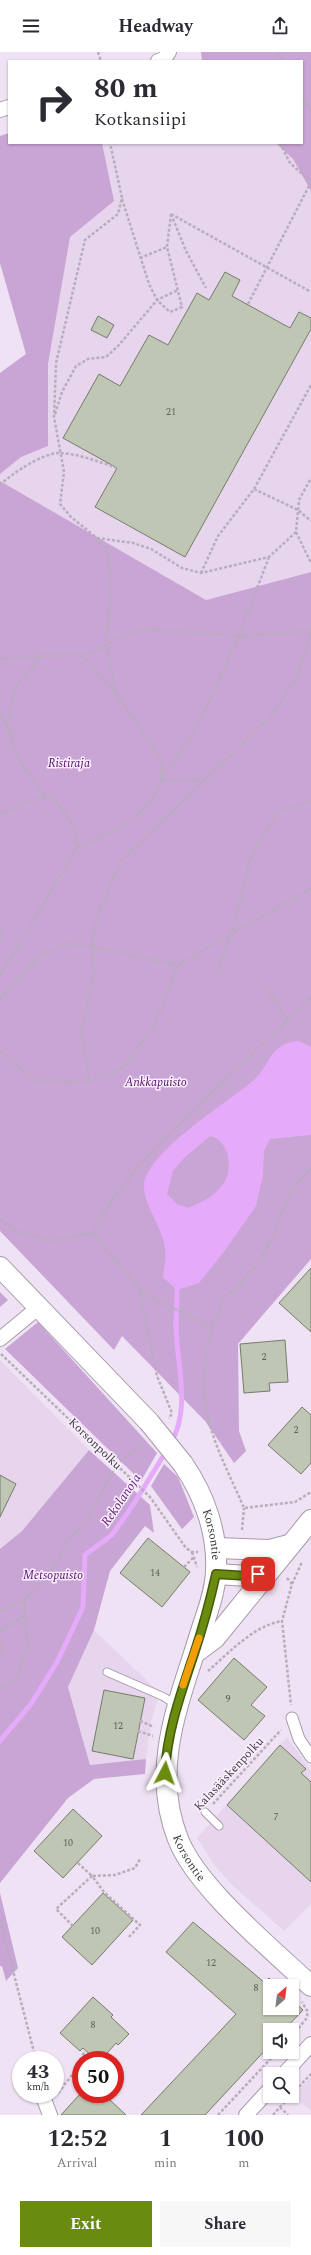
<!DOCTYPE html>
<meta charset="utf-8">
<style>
:root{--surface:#fff;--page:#f7f7f7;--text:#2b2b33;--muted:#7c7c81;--accent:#698b0f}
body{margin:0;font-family:Spectral,serif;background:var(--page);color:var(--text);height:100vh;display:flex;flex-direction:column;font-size:15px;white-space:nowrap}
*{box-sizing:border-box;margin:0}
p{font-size:13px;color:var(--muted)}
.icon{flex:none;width:22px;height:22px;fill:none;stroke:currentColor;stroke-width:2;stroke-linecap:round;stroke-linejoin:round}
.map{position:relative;height:2063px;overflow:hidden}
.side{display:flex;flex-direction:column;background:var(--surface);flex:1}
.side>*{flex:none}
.hud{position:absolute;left:8px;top:8px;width:295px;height:84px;border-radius:0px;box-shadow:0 1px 3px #0004;background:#fff;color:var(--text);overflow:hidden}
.needle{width:26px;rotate:28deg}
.tools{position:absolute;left:263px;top:1927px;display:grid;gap:8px}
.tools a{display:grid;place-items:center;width:36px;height:36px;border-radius:0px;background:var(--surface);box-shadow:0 1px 3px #0004;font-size:20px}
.speed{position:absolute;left:12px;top:1999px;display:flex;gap:8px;font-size:20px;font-weight:700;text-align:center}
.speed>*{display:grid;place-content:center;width:52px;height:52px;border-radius:50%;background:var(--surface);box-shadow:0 1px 3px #0004;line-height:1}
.speed small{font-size:10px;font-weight:400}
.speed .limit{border:6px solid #d22;background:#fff;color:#111}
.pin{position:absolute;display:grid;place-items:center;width:34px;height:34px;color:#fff;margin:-17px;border-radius:8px;box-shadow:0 2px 6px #0006}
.me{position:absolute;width:44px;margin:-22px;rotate:4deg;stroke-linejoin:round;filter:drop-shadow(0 0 3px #0008)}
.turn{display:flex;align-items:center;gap:14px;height:84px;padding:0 20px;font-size:18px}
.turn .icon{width:52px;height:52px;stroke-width:2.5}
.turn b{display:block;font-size:28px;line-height:34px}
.eta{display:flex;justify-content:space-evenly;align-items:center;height:68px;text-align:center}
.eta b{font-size:24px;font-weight:700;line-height:28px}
.action{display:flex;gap:8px;margin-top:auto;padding:8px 20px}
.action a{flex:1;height:46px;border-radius:0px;background:var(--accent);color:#fff;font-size:16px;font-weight:700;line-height:46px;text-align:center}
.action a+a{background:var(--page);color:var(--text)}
header{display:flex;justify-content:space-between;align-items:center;height:52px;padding:0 20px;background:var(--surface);font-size:18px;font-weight:700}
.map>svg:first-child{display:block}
.built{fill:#e7d5ed}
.green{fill:#c9a5d5}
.water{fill:#e6aafa;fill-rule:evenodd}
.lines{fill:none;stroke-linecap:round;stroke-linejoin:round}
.stream{stroke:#e6aafa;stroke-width:5}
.building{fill:#bfc7b4;stroke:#757c6b}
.service-casing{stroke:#a69aab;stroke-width:9}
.pedestrian-casing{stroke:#a69aab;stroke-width:13}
.minor-casing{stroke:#a69aab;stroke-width:16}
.secondary-casing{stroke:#a69aab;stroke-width:22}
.path{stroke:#b8adbc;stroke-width:2.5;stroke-dasharray:3 2;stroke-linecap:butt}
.service{stroke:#fff;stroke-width:7}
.pedestrian{stroke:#fff;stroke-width:11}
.minor{stroke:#fff;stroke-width:14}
.secondary{stroke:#fff;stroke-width:20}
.secondary-bridge-casing{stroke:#a69aab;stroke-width:22;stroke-linecap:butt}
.secondary-bridge{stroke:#fff;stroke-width:20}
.route-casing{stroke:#445a0a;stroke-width:10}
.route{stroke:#698b0f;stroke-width:7}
.slow{stroke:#f59e0b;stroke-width:7}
.labels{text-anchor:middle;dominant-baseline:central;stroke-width:3;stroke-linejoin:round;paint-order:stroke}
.number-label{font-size:10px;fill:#5f5d5e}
.park-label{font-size:12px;font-style:italic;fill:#57096c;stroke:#fbf0ff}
.street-label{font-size:12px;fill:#3f3a41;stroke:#fbf0ff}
.water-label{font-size:13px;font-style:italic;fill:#601675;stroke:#fbf0ff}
</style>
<header><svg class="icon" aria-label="menu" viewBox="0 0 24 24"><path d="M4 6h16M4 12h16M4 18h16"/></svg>Headway<svg class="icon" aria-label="share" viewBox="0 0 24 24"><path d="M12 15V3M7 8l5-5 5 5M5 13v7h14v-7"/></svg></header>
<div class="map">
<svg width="311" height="2063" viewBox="0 0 311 2063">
<rect width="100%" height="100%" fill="#efe2f4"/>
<path class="built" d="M9,81V91H276L293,107L311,139V520L206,548L0,429V321L26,302L0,211V84Z
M0,1308L89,1398L22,1479L0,1497Z
M94,1578L160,1641L151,1669L146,1707L90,1714L68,1635Z
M287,1685L311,1719V1852L284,1879L231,1832L215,1814L197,1786Z
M311,2025V2058L292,2045Z"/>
<path class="green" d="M201,0H311V139L293,107L276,91H302V9H202Z
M9,81V91H102L114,149L70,185L48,312V394L21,405L0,422V321L26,302L0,211V84Z
M0,429L206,548L311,520V1207L238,1292L239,1379L246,1399L234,1411L205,1369L122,1284L114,1298L0,1179Z
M0,1240L8,1248L0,1255Z
M38,1270L157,1401L141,1429L5,1297Z
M89,1398L150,1453L154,1481L145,1474L110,1519L94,1578L68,1635L90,1713L146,1707L145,1722L94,1727L68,1746L0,1831V1497L22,1479Z
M164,1412L178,1425L194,1465L182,1477L151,1434Z
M0,1841L18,1916L6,1929L2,1914H0Z"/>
<path class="water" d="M299,989L311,995V1083L270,1087L264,1099L263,1123L256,1154L223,1201L199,1231L177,1238L163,1225C164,1216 167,1204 165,1195C162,1176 144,1152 144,1134C145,1101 228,1050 253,1029C272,1012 268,992 299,989ZM210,1084C229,1087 234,1118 223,1132C214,1145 202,1150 188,1156L177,1152L167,1142L173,1119L184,1106Z"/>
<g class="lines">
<path class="stream" d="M171,1391C191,1357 177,1313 176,1275C176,1263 177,1251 177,1238
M0,1689L31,1652L57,1610L83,1555L85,1503L112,1483L133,1453L167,1398"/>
</g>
<path class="building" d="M225,220L240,228L232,244L290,276L299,260L311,266V277L185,505L95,455L117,416L63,386L99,322L120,334L149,283L168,293L197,241L209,248Z
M98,264L114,273L107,286L91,278Z
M311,1216V1280L279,1251Z
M285,1288L288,1330L269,1331L270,1339L244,1341L240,1292Z
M302,1355L311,1363V1411L301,1422L268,1393Z
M0,1423L16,1432L0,1465Z
M148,1486L190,1520L162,1555L120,1521Z
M234,1606L267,1635L251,1653L265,1664L244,1688L198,1648Z
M104,1638L145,1646L133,1707L92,1699Z
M280,1693L306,1717L301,1721L311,1730V1830L227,1753Z
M73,1757L102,1784L63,1826L34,1799Z
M103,1841L133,1868L92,1913L62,1885Z
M193,1870L265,1931L269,1926L277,1934H270V1956H292V1948L303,1958L284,1978H270V1993L205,2063H141L236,1962L166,1900Z
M93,1945L113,1963L111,1965L129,1982L118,1993L116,1991L101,2008H96L83,1996L80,1999L60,1981Z
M80,2042H116L110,2048L126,2063H61Z"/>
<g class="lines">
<defs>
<path id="service" d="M107,1620L164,1645L176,1653
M205,1760L219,1774"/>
<path id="pedestrian" d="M292,1666L299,1687L311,1705"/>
<path id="minor" d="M158,9L164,7L169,0
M0,58L9,55
M0,1287L39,1255
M284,2022L311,1992
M42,2042L50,2063
M246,2063L270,2037"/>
<g id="secondary">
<path d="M0,1215L149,1370"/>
<path id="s1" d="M183,1412C205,1444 218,1482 216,1520C215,1539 208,1559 202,1576C181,1646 149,1714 178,1787C197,1836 272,1897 311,1934"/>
<path d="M216,1496L270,1498L289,1493"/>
<path d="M216,1522L248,1524L267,1520"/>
<path d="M195,1601L215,1586L311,1468"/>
</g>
</defs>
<use href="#service" class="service-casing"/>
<use href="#pedestrian" class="pedestrian-casing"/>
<use href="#minor" class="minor-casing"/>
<use href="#secondary" class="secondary-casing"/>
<path class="path" d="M98,0L101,9
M278,0L283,9
M302,44L311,60
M280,91L290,111L311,130
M122,147L149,232L157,248L170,260L182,255L167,195L171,162
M171,162L311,240
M171,162L186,199L206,236
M140,206L167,195
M248,252L311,130
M55,362L62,340L76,314L88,307L106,305L119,293L157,248L178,238
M0,433C11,422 43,401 59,401C76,401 100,410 117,416
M254,437L298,458L311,469
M296,480L311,511
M97,486L133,491L151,497L182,516L201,521L269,505L296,480L299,448L311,426
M201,521L218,484L254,437L311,333
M82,603L116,642
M0,607L42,604
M0,659L11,685
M161,727L200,669L239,584L269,505
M162,728H205
M0,759L8,760L22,751L47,745
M77,796L74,776L60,753L39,738L23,714L11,686L10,654L17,633L42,604L82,603L106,594L119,585L144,577L239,584L311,579
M0,875V888
M0,924L77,796L120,775L146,755L157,740L161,728L162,710L117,643L106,594L111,529L108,501L97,486L71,465L60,452L64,420L54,365L56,311L85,188L118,162L122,146L110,91
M220,926L218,917L232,882L250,807L278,760L311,748
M266,935L288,968
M311,946C280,974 249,1005 219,1034C172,1079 122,1122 93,1181L139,1236L148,1244L212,1275L223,1248L258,1212L273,1185L287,1147L296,1132L311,1116
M0,947L40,904L69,891L92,895L97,865L120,810L271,664L297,624L311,580
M0,999L37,1030H90L121,1017L154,974L178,913L311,836
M90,1030L81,978L94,923L92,895L178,913
M0,1168L16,1179L52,1189L93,1181
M139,1237L157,1324L172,1361L169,1367
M212,1275C209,1293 204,1312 204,1330C203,1375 227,1416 244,1456L295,1450L311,1440
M1,1302L150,1445L186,1496L192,1500H198
M242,1478L244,1456
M192,1500L197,1515
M184,1515L193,1506
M287,1526L292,1532L282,1569L291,1653
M292,1532L302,1510
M0,1558L24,1548
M0,1579L25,1564
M0,1590L3,1596L0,1602
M208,1619C230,1600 253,1574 282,1569
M0,1637L17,1625L28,1596L24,1548L54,1515L66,1491L81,1475L95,1454L117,1412L143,1392
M140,1669L154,1675
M138,1679L153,1684
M213,1752L281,1678
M78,1811L92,1824L115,1823L135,1816L140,1807
M0,1868L36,2008
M73,1874L56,1857L92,1824L104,1840L140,1873L129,1885
M292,1984L306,1967L308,1960L302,1950
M81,2008L85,1998
M58,2041L79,2014L81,2009
M292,2042L311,2022
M110,2044L111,2042
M280,2055L288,2063
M218,2063L277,2000
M273,2063L290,2044"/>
<use href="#service" class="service"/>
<use href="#pedestrian" class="pedestrian"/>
<use href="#minor" class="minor"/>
<use href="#secondary" class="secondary"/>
<defs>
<path id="secondary-bridge" d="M149,1370L183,1412"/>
</defs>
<use href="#secondary-bridge" class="secondary-bridge-casing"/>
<use href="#secondary-bridge" class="secondary-bridge"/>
</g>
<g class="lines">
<defs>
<path id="route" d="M165,1721C167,1679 181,1641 194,1602C203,1575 210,1549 216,1522L248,1524L258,1522"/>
</defs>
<use href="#route" class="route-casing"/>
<use href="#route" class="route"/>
<path class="slow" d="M183,1633L199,1586"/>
</g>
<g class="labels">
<g class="number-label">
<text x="171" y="360">21</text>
<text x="264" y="1305">2</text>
<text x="296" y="1378">2</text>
<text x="155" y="1521">14</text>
<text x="228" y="1647">9</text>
<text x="118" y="1674">12</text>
<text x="276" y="1765">7</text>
<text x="68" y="1791">10</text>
<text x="95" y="1879">10</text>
<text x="211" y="1911">12</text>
<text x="256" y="1936">8</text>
<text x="93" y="1973">8</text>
</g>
<g class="park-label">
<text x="69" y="711">Ristiraja</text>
<text x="156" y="1030">Ankkapuisto</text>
<text x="53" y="1523">Metsopuisto</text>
</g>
<g class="street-label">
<text transform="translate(95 1392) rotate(44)">Korsonpolku</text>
<text stroke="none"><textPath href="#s1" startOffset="77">Korsontie</textPath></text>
<text transform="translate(229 1722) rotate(-47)">Kalasääskenpolku</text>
<text stroke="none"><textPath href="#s1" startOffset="412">Korsontie</textPath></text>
</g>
<g class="water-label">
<text transform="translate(121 1448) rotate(-56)">Rekolanoja</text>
</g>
</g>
</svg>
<div class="tools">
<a><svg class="needle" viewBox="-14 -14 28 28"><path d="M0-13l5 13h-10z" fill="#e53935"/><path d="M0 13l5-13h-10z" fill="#7c7c81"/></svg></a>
<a><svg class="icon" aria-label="sound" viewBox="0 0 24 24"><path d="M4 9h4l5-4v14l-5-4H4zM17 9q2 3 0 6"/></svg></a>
<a><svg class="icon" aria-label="search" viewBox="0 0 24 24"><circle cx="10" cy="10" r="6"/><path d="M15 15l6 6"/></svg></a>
</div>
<div class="speed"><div>43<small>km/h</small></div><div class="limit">50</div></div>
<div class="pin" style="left:258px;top:1522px;background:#d93025"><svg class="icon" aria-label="arrive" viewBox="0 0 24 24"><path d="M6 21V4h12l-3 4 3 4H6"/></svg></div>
<svg class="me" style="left:165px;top:1721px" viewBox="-20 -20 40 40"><path d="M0-17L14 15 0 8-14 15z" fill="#698b0f" stroke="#fff" stroke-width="4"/></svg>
<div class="hud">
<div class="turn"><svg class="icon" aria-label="right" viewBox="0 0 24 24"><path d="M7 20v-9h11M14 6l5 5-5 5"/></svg><div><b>80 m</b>Kotkansiipi</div></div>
</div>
</div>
<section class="side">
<div class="eta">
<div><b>12:52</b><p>Arrival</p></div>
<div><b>1</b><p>min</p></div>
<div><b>100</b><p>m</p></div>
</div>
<div class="action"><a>Exit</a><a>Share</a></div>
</section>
